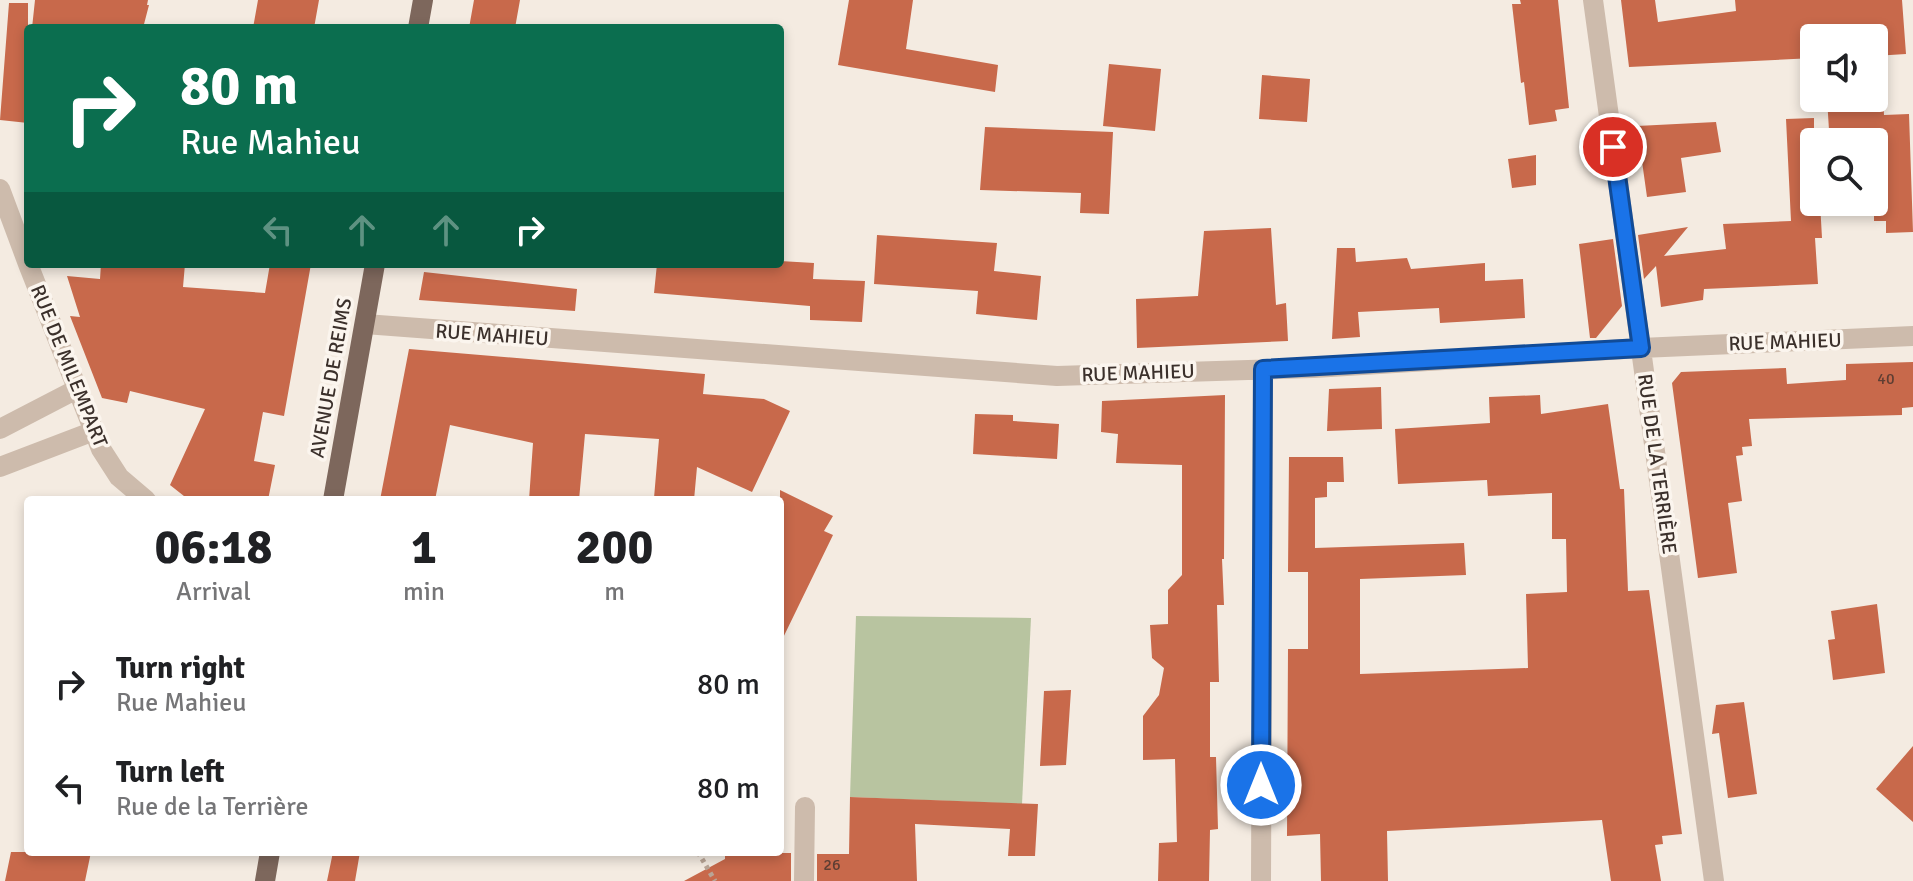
<!DOCTYPE html>
<meta charset="utf-8">
<style>
:root{--surface:#fff;--page:#f6f6f6;--text:#202124;--muted:#757577}
body{margin:0;font-family:Signika,sans-serif;background:var(--page);color:var(--text);height:100vh;display:flex;flex-direction:column;font-size:30px;white-space:nowrap}
*{box-sizing:border-box;margin:0}
p{font-size:26px;color:var(--muted)}
.icon{flex:none;width:44px;height:44px;fill:none;stroke:currentColor;stroke-width:2;stroke-linecap:round;stroke-linejoin:round}
.map{position:relative;flex:1;overflow:hidden}
.sheet{position:absolute;left:24px;top:496px;width:760px;height:360px;display:flex;flex-direction:column;background:var(--surface);border-radius:8px;box-shadow:0 4px 12px #0003}
.sheet>*{flex:none}
.hud{position:absolute;left:24px;top:24px;width:760px;height:244px;border-radius:8px;box-shadow:0 4px 12px #0003;background:#0b6e4f;color:#fff;overflow:hidden}
.fabs{position:absolute;left:1800px;top:24px;display:grid;gap:16px}
.fabs a{display:grid;place-items:center;width:88px;height:88px;border-radius:8px;background:var(--surface);box-shadow:0 4px 12px #0003;font-size:40px}
.pin{position:absolute;display:grid;place-items:center;width:68px;height:68px;color:#fff;margin:-34px;border:4px solid #fff;border-radius:50%;box-shadow:0 2px 8px #0007}
.me{position:absolute;width:88px;margin:-44px;rotate:0deg;stroke-linejoin:round;filter:drop-shadow(0 0 6px #0008)}
.turn{display:flex;align-items:center;gap:28px;height:168px;padding:0 24px;font-size:36px}
.turn .icon{width:104px;height:104px;stroke-width:2.5}
.turn b{display:block;font-size:56px;line-height:68px}
.lanes{display:flex;align-items:center;height:76px;padding:0 24px;background:#0003;justify-content:center;gap:40px;direction:ltr}
.lanes .off{opacity:.35}
.eta{display:flex;justify-content:space-evenly;align-items:center;height:136px;text-align:center}
.eta b{font-size:48px;font-weight:700;line-height:56px}
ul{padding:0;list-style:none}
li{display:flex;align-items:center;gap:24px;height:104px;padding:0 24px}
li div{flex:1}
li b{display:block;font-size:30px}
li em{font-style:normal}
.map>svg:first-child{display:block}
.green{fill:#b8c4a0}
.building{fill:#c8694b}
.lines{fill:none;stroke-linecap:round;stroke-linejoin:round}
.path{stroke:#b9a596;stroke-width:5;stroke-dasharray:4 4;stroke-linecap:butt}
.minor{stroke:#cdbbac;stroke-width:20}
.major{stroke:#7d675c;stroke-width:20}
.route-casing{stroke:#114b97;stroke-width:20}
.route{stroke:#1a73e8;stroke-width:14}
.labels{text-anchor:middle;dominant-baseline:central;stroke-width:7;stroke-linejoin:round;paint-order:stroke}
.number-label{font-size:16px;fill:#5e3e33}
.street-label{font-size:20px;fill:#3b302b;stroke:#fbf5ee}
</style>
<div class="map">
<svg width="1913" height="881" viewBox="0 0 1913 881">
<rect width="100%" height="100%" fill="#f4ebe1"/>
<path class="green" d="M856,616L1031,618L1022,804L850,797Z"/>
<path class="building" d="M35,0H148L147,5H149L143,28H32Z
M258,0H319L314,28H253Z
M474,0H520L515,28H469Z
M849,0H913L906,49L998,65L995,92L838,65Z
M1520,0H1558L1569,108L1555,110L1557,121L1529,125L1524,82L1521,83L1512,4H1521Z
M1621,0H1655L1658,22L1736,11L1735,0H1902L1906,54L1874,56V38H1814V58L1629,67Z
M9,3H28V123L0,120Z
M1109,64L1161,69L1155,131L1103,126Z
M1262,75L1310,79L1307,122L1259,119Z
M1827,98H1883L1884,115L1909,114L1913,232L1886,233V221H1874V142H1869L1868,128L1829,130Z
M1814,118V202H1820L1822,238H1815L1818,284L1704,289L1703,300L1661,307L1656,266L1644,279L1638,235L1688,227L1664,256L1726,249L1723,224L1791,221L1786,119Z
M1716,122L1721,152L1681,158L1686,192L1647,197L1637,126Z
M985,127L1113,132L1109,214L1080,213L1081,193L980,190Z
M1536,155V185L1512,188L1508,159Z
M1271,228L1276,305L1286,303L1288,341L1137,348L1136,299L1198,296L1204,231Z
M877,235L997,243L994,271L1041,276L1037,320L976,314L978,291L874,284Z
M1613,239L1622,306L1596,338H1590L1579,244Z
M1337,248H1355L1356,262L1407,258L1411,269L1485,263V281L1523,279L1525,318L1440,323L1439,308L1358,312L1360,337L1332,339Z
M780,261L814,263L813,279L865,281L862,322L810,320V306L654,293L657,264H780Z
M101,264H185L183,287L265,293L270,264H311L284,416L263,412L254,461L275,465L268,500H189L170,485L205,409L130,391L127,403L102,398L70,316L80,317L67,276L100,279Z
M424,272L577,289L575,311L419,300Z
M409,349L705,374L703,394L764,399L790,411L752,492L697,467L694,500L654,498L659,439L585,434L579,500H529L533,443L450,425L435,500H380Z
M1913,362V407L1902,408V415L1749,419L1752,446L1742,447L1743,455L1736,456L1742,501L1728,503L1737,573L1698,578L1672,383L1681,372L1786,368L1787,384L1846,380V364Z
M1381,387L1382,429L1327,431L1329,389Z
M1225,395L1224,559H1222L1224,605H1217L1219,682H1210V757H1216L1218,829L1210,830L1209,881H1158L1159,843L1177,842L1175,759L1143,760V716L1159,695L1164,668L1152,658L1150,625L1168,624V590L1182,575V465L1116,463L1118,434L1101,432L1102,401Z
M1540,395L1541,414L1608,404L1620,489H1624L1628,591L1649,590L1682,834L1662,836L1663,844L1655,845L1661,881H1611L1602,820L1387,831L1388,881H1321L1320,834L1287,836L1288,649H1308V572H1288L1289,457H1343L1344,482H1327V497L1315,498V548L1464,543L1466,575L1360,579V674L1528,668L1526,594L1567,592L1566,539H1552V493L1488,496L1487,480L1398,484L1395,429L1490,423L1489,397Z
M975,414L1013,415V421L1059,424L1057,459L973,454Z
M780,490L833,516L824,531L833,535L780,644Z
M1877,604L1885,673L1833,680L1828,640L1835,639L1831,611Z
M1071,690L1066,765L1040,766L1044,691Z
M1744,702L1757,794L1728,798L1719,733L1712,734L1716,705Z
M1913,746V822L1876,789Z
M850,797L1038,804L1035,856H1008L1010,829L915,824L917,881H817V854H849Z
M11,852H91L85,881H5Z
M333,852H360L355,881H327Z
M725,853H791V881H684L725,859Z"/>
<g class="lines">
<path class="path" d="M698,852L715,881"/>
<path class="minor" d="M1593,0L1714,881
M0,189L28,264
M28,264L101,449L119,477L146,500
M365,324L1057,376L1314,368L1641,348L1913,336
M0,429L77,389
M0,467L94,431
M804,881L805,807
M1261,881L1263,369"/>
<path class="major" d="M418,28L423,0
M333,500L375,264
M265,881L270,852"/>
</g>
<g class="lines">
<defs>
<path id="route" d="M1261,785L1263,369L1641,348L1613,147"/>
</defs>
<use href="#route" class="route-casing"/>
<use href="#route" class="route"/>
</g>
<g class="labels">
<g class="number-label">
<text x="1886" y="379">40</text>
<text x="832" y="865">26</text>
</g>
<g class="street-label">
<text transform="translate(492 335) rotate(4)">RUE MAHIEU</text>
<text transform="translate(1785 342) rotate(-2)">RUE MAHIEU</text>
<text transform="translate(69 366) rotate(68)">RUE DE MILEMPART</text>
<text transform="translate(1138 373) rotate(-2)">RUE MAHIEU</text>
<text transform="translate(331 378) rotate(-80)">AVENUE DE REIMS</text>
<text transform="translate(1657 464) rotate(82)">RUE DE LA TERRIÈRE</text>
</g>
</g>
</svg>
<div class="fabs">
<a><svg class="icon" aria-label="sound" viewBox="0 0 24 24"><path d="M4 9h4l5-4v14l-5-4H4zM17 9q2 3 0 6"/></svg></a>
<a><svg class="icon" aria-label="search" viewBox="0 0 24 24"><circle cx="10" cy="10" r="6"/><path d="M15 15l6 6"/></svg></a>
</div>
<div class="pin" style="left:1613px;top:147px;background:#d93025"><svg class="icon" aria-label="arrive" viewBox="0 0 24 24"><path d="M6 21V4h12l-3 4 3 4H6"/></svg></div>
<svg class="me" style="left:1261px;top:785px" viewBox="-20 -20 40 40"><circle r="17" fill="#1a73e8" stroke="#fff" stroke-width="3"/><path d="M0-11L8 9 0 5-8 9z" fill="#fff"/></svg>
<div class="hud">
<div class="turn"><svg class="icon" aria-label="right" viewBox="0 0 24 24"><path d="M7 20v-9h11M14 6l5 5-5 5"/></svg><div><b>80 m</b>Rue Mahieu</div></div>
<div class="lanes"><svg class="icon off" aria-label="left" viewBox="0 0 24 24"><path d="M17 20v-9H6M10 6l-5 5 5 5"/></svg><svg class="icon off" aria-label="ahead" viewBox="0 0 24 24"><path d="M12 20V5M6 11l6-6 6 6"/></svg><svg class="icon off" aria-label="ahead" viewBox="0 0 24 24"><path d="M12 20V5M6 11l6-6 6 6"/></svg><svg class="icon" aria-label="right" viewBox="0 0 24 24"><path d="M7 20v-9h11M14 6l5 5-5 5"/></svg></div>
</div>
<section class="sheet">
<div class="eta">
<div><b>06:18</b><p>Arrival</p></div>
<div><b>1</b><p>min</p></div>
<div><b>200</b><p>m</p></div>
</div>
<ul>
<li><svg class="icon" aria-label="right" viewBox="0 0 24 24"><path d="M7 20v-9h11M14 6l5 5-5 5"/></svg><div><b>Turn right</b><p>Rue Mahieu</p></div><em>80 m</em></li>
<li><svg class="icon" aria-label="left" viewBox="0 0 24 24"><path d="M17 20v-9H6M10 6l-5 5 5 5"/></svg><div><b>Turn left</b><p>Rue de la Terrière</p></div><em>80 m</em></li>
</ul>
</section>
</div>
